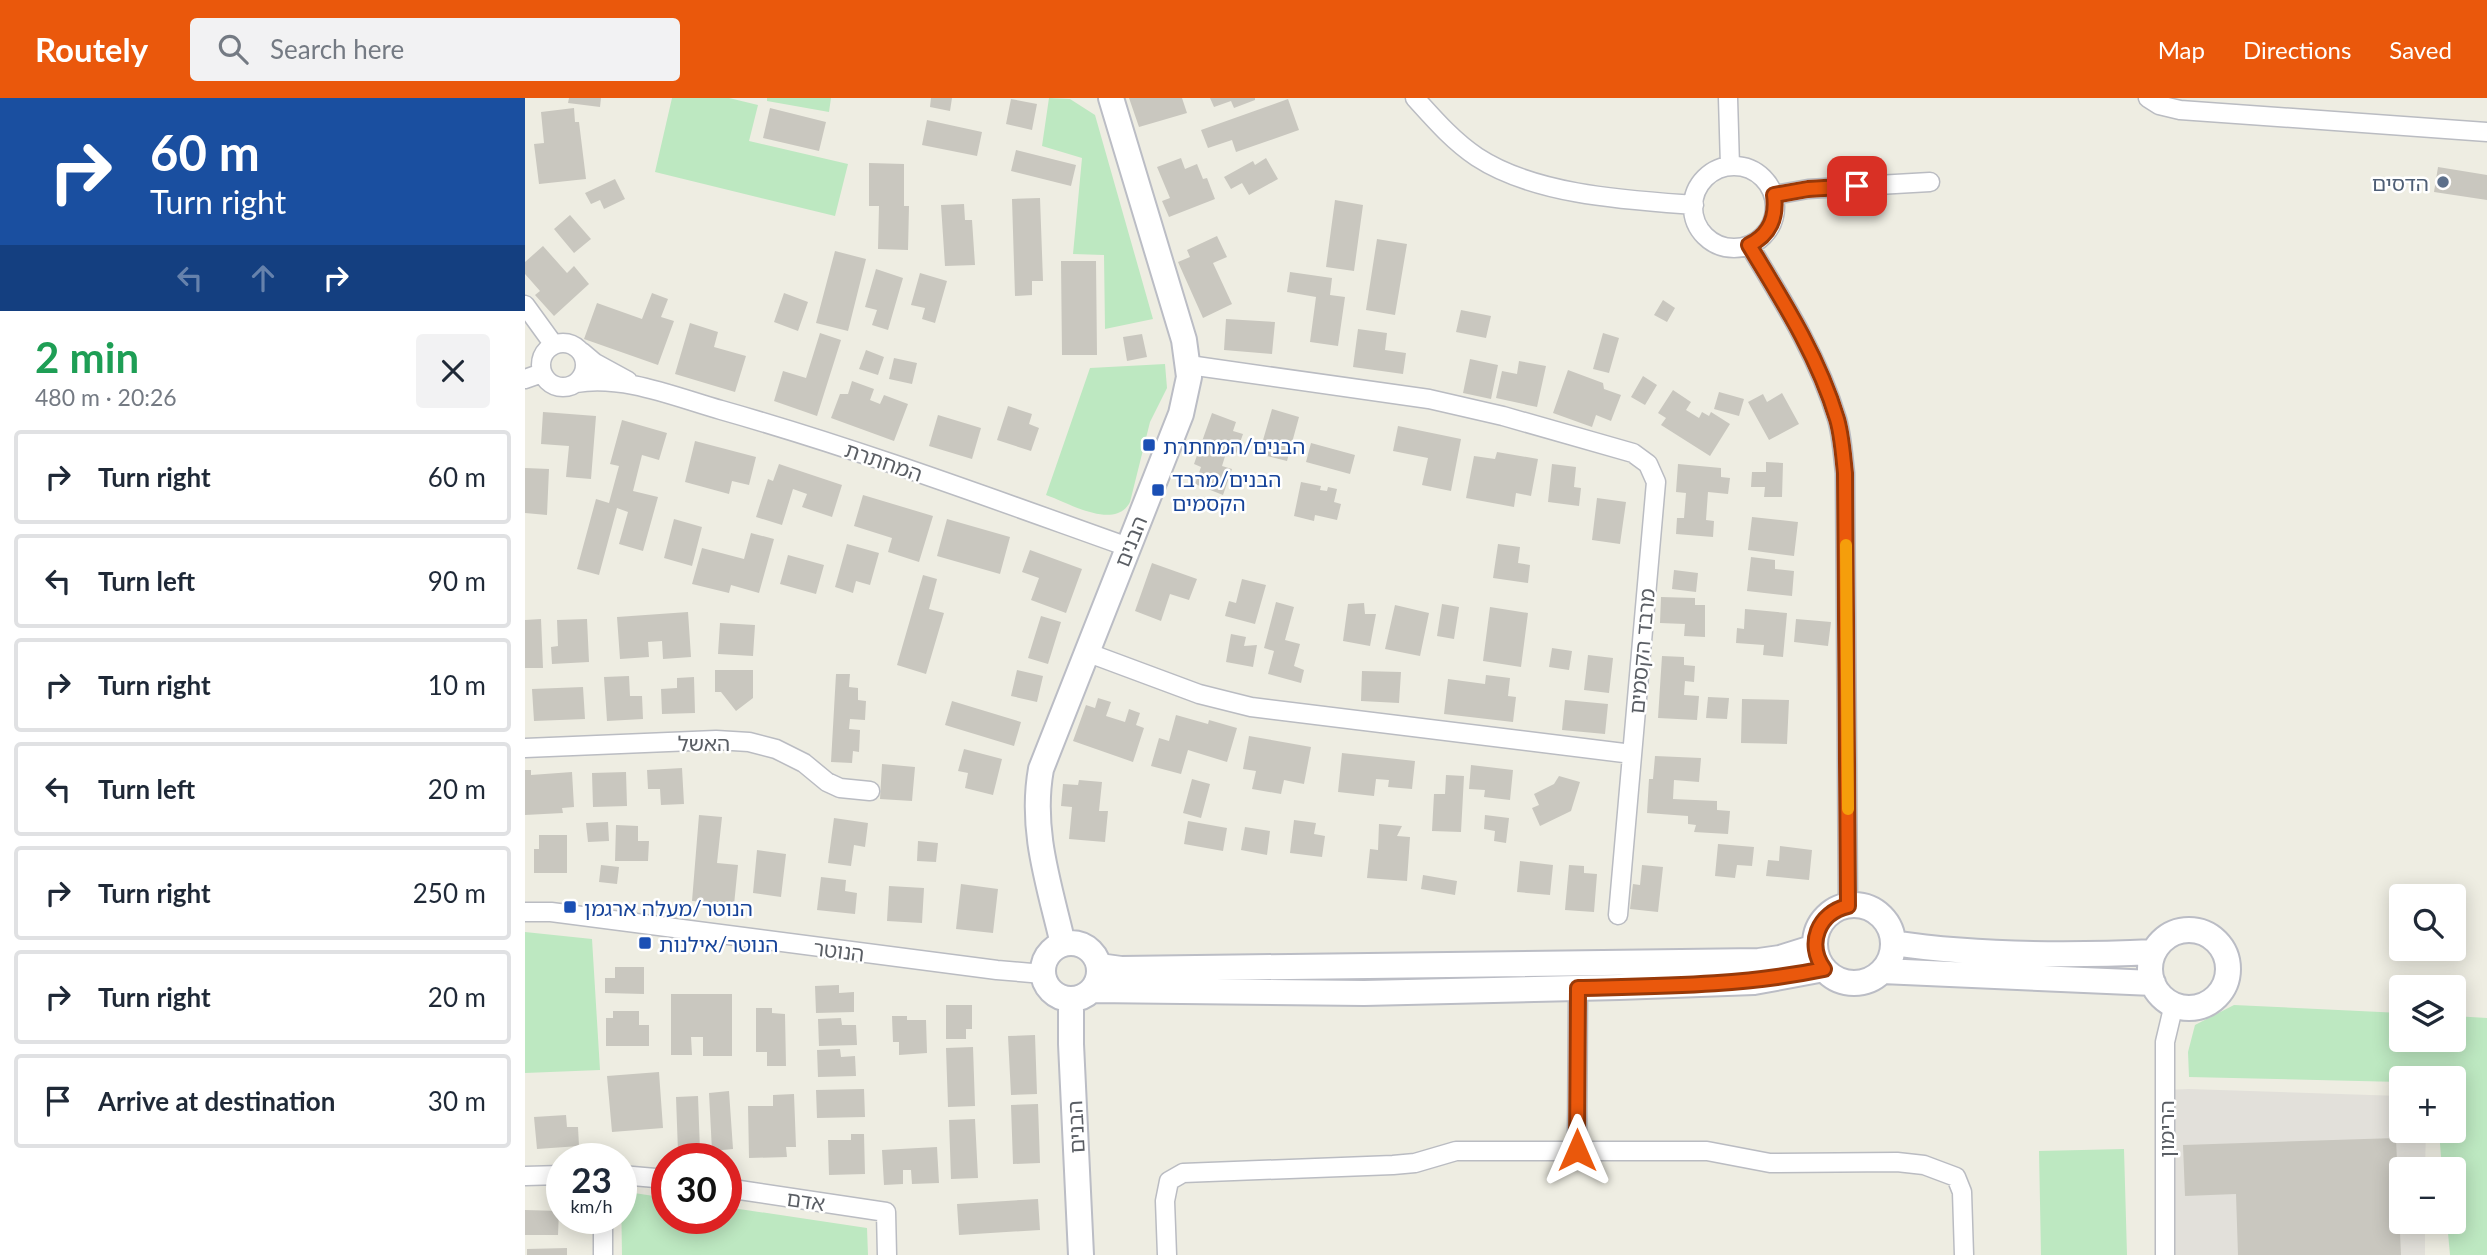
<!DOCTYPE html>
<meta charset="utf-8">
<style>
:root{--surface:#fff;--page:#f2f2f3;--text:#1f2937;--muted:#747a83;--line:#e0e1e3;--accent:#ea580c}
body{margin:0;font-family:Lato,"Noto Sans Hebrew",sans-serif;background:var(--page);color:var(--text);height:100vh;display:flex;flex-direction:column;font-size:26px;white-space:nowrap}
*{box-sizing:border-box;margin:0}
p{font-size:23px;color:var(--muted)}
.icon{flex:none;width:38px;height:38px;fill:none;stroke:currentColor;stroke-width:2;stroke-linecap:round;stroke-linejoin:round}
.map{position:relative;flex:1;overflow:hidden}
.details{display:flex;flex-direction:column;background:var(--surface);width:525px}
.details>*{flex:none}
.guide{background:#1a4fa0;color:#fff;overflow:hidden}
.fabs{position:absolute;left:1864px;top:786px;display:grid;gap:14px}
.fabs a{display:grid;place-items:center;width:77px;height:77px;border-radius:7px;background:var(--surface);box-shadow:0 4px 18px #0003;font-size:35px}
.speed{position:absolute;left:21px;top:1045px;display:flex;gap:14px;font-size:35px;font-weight:700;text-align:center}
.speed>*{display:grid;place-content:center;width:91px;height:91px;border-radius:50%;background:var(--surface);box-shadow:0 4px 18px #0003;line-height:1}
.speed small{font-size:18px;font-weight:400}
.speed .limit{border:10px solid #d22;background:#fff;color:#111}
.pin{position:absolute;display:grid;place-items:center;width:60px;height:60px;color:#fff;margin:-30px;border-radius:14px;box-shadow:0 4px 10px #0006}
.me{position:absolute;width:77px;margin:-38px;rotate:0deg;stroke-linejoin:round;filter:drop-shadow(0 0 5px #0008)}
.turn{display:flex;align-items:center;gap:24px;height:147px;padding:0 35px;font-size:32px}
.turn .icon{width:91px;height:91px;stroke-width:2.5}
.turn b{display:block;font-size:49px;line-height:60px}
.lanes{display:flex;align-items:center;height:66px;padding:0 35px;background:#0003;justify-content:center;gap:35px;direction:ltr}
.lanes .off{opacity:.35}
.round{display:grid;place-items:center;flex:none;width:74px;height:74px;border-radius:7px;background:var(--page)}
.overview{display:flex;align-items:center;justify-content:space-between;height:119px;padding:0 35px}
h1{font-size:42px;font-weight:700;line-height:52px;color:#1e9e55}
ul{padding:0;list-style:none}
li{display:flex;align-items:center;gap:21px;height:94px;margin:0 14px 10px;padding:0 21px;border:4px solid var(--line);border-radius:7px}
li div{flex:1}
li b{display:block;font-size:26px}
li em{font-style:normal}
header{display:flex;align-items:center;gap:42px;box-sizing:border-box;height:98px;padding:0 35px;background:var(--accent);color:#fff}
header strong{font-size:33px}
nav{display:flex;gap:38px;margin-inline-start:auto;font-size:24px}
.search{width:490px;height:63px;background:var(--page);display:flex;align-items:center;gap:18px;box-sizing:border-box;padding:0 24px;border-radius:7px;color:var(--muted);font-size:26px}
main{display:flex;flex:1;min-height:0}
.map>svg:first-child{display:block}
.industrial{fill:#e2e0da}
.green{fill:#bde8c1}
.building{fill:#c9c7bf}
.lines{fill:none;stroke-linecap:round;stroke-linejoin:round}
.street-casing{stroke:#babcc2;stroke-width:21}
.secondary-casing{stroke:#bbbdc5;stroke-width:28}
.street{stroke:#fff;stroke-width:18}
.secondary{stroke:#fff;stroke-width:24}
.route-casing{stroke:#983908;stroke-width:18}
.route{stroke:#ea580c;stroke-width:12}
.slow{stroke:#f59e0b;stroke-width:12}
.service-dot{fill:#5c6f8a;stroke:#fff;stroke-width:2.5}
.transit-dot{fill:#1a4fb4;stroke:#fff;stroke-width:2.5}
.labels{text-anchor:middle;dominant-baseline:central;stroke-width:5;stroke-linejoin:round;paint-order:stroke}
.service-label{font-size:21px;fill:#4e5e75;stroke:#fff;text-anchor:end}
.transit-label{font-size:21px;fill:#164399;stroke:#fff;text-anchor:start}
.street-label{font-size:21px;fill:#5a5e64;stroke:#fff}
</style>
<header>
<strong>Routely</strong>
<div class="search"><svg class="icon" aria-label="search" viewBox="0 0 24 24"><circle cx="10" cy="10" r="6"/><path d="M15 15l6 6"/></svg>Search here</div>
<nav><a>Map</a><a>Directions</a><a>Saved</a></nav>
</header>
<main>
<section class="details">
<div class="guide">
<div class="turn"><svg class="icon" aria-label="right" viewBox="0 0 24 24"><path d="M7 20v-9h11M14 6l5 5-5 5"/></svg><div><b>60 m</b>Turn right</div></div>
<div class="lanes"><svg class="icon off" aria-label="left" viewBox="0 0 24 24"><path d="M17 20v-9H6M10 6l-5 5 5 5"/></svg><svg class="icon off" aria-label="ahead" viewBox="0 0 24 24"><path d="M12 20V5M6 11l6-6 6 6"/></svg><svg class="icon" aria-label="right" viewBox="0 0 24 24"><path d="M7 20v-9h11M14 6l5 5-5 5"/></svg></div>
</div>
<div class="overview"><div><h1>2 min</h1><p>480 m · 20:26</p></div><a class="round"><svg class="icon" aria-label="close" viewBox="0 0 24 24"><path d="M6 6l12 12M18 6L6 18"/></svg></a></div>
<ul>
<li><svg class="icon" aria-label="right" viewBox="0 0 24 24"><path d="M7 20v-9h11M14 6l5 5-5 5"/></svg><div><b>Turn right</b></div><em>60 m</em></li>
<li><svg class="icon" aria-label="left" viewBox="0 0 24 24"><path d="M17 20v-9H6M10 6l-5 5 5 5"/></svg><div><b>Turn left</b></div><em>90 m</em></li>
<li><svg class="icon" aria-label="right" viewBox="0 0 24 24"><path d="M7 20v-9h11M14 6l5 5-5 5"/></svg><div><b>Turn right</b></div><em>10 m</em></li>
<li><svg class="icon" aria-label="left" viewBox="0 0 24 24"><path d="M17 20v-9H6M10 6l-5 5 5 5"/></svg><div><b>Turn left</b></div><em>20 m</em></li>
<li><svg class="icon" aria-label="right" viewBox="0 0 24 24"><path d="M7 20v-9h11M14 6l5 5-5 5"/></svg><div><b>Turn right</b></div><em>250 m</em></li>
<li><svg class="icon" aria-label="right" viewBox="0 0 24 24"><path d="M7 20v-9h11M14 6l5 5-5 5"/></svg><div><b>Turn right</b></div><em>20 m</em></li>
<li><svg class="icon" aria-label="arrive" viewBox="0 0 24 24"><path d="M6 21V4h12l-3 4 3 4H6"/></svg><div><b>Arrive at destination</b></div><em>30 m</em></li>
</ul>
</section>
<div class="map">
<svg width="1962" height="1157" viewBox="0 0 1962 1157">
<rect width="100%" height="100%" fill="#eeede2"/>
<path class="industrial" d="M1664,991L1876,998V1032L1901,1033L1900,1071H1876V1124H1900V1157H1637L1639,992Z"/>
<path class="green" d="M147,0H204L233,7L224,43L323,66L310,118L130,74Z
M242,0H306L304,14L242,3Z
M524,0L545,1L570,17L628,221L580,231L579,157L548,156L557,60L517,48Z
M640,266L642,290L625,324L605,404C590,433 544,405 521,397L565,270Z
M0,834L67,841L75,972L0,975Z
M1709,907L1876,915V942H1928L1929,918L1962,920V1157H1925L1922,1124H1928V1071H1917L1914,1033L1928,1032V980H1876V984L1664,979L1663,954L1670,927Z
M1599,1051L1602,1157H1516L1514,1053Z
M96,1093L142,1100V1120H201V1109L342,1130L343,1157H97Z"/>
<path class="building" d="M44,0H76L75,9L43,5Z
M406,0H427L425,13L405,9Z
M604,0H657L662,15L614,29Z
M685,0H730V2L709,10L706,3L689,9Z
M486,1L512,6L507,32L481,26Z
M763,1L774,32L711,54L707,42L683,50L676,32Z
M49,10L50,24H54L61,81L14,86L9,46L19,45L16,14Z
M245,10L301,24L294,53L238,40Z
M402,22L457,34L452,58L397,47Z
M491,52L551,67L546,88L486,73Z
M656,60L660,71L672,66L678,81L682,80L690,101L644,119L637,103L645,100L632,69Z
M741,60L753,81L724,97L717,85L706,91L699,79L728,63L730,67Z
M344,65L379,66V108H384L383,152L353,151L354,108H344Z
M1913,69L1962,77V102L1909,94Z
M90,81L100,101L79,111L75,102L66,106L60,95Z
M515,100L518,183H507V197L490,198L487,101Z
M810,102L838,107L829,173L801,169Z
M439,106L440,122H447L450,167L420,168L416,107Z
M45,117L66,141L49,155L29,131Z
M692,138L702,159L688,165L707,206L678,220L653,164L665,159L662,152Z
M852,141L882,146L870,217L841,212Z
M18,148L42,175L49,168L64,186L29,218L10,197L15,193L0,176V164Z
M310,153L341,161L323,233L291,225Z
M536,163H571L572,257H537Z
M351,171L378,180L363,232L347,227L352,212L340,209Z
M765,174L807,180L805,197L820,199L813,248L785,244L791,199L762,194Z
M395,175L422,183L410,225L397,221L400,210L386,207Z
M127,195L143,201L136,219L149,223L133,267L59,241L72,205L117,221Z
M259,195L283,204L273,233L249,224Z
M1138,202L1150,210L1142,224L1129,217Z
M936,212L966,218L961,240L931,234Z
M701,221L750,224L747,256L699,252Z
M165,225L193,234L189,249L221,258L210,294L150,276Z
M833,231L862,235L860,252L881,255L878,276L828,269Z
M295,235L316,242L292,318L249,303L258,273L281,280Z
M1078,235L1094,240L1084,275L1068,271Z
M617,236L622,259L602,263L598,239Z
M341,252L359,259L353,277L334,271Z
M369,260L392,265L387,286L364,281Z
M945,261L973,267L966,301L938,295Z
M994,263L1021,268L1012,309L971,300L977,273L992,276Z
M1043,272L1078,285L1079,291L1096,297L1086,323L1071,317L1067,329L1028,315Z
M1118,278L1132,287L1120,307L1106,299Z
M327,283L349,291L345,302L355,306L359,297L383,306L369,343L306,320L315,296H323Z
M1148,292L1166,304L1161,312L1174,320L1177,314L1184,318L1186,314L1205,326L1185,358L1136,327L1141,320L1133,315Z
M1194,294L1219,301L1214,318L1189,311Z
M1257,295L1274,326L1244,342L1223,304L1238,296L1242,304Z
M483,308L507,316L504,326L514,330L506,353L472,342Z
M747,311L774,319L762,363L734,356Z
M18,314L71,318L66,381L41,379L44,348L16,346Z
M687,315L711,324L708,333L718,336L711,356L702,352L697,368L707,371L698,397L670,386L676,369L669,366Z
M413,317L456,330L447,361L404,348Z
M97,322L142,335L134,362L117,357L108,393L133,399L118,453L94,446L103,414L92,410L74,477L52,471L71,401L84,405L94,368L85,366Z
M873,328L936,341L926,393L897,387L903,360L868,353Z
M170,343L231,359L224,387L207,383L204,396L160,384Z
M786,345L830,357L825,376L781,364Z
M972,354L1013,361L1006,398L991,395L989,409L941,400L949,358L970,361Z
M1241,364L1258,365L1257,399H1239L1240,389H1226L1227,374H1241Z
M254,366L317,387L307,419L277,409L282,396L268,391L257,427L231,419L243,381L248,383Z
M1027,366L1051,369L1049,389L1056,390L1054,408L1023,404Z
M1153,366L1196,370V379L1205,380L1203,396L1183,394L1181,422L1189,423L1188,439L1151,436L1152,420H1159L1161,395L1151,394Z
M0,370L24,371L22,417L0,415Z
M776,384L796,388L795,392L802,393L803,389L812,391L809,404L816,406L812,422L790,417L789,423L769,418Z
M338,397L408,418L394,464L363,454L367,440L329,428Z
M1072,400L1101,404L1095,446L1067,442Z
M1227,419L1273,424L1269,458L1223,452Z
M149,421L177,429L167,468L139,460Z
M422,421L485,439L475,476L412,458Z
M226,435L249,441L234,495L206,487L204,495L167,486L177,450L219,461Z
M322,446L354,455L345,487L331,483L328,495L310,489Z
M973,446L995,449L993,465L1005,467L1003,485L968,480Z
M505,452L557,471L541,515L506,502L514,480L497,474Z
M263,457L299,467L291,496L255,486Z
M1226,459L1250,462V471L1269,473L1267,498L1222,493Z
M627,465L672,481L664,502L645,496L636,523L610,513Z
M1149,472L1173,475L1171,494L1147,491Z
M398,477L412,481L404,511L419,515L401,576L372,567Z
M717,481L741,487L730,526L700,518L704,503L711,505Z
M1136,499L1170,500V507H1180V539L1159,538L1160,526L1135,525Z
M751,504L769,509L760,542L775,546L769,568L779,572L776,585L743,576L749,553L739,550Z
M839,505L840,516H851L845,548L818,543L823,506Z
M917,506L934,509L929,541L912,538Z
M870,507L904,515L895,558L860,551Z
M965,509L1003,515L996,569L958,563Z
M1220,511L1262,515L1258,559L1238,557L1239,547L1211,545L1212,530L1219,531Z
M163,514L166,559L138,561L137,543L123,544L124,559L95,561L92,519Z
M516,518L536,524L523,566L503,560Z
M16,521L18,570H0V522Z
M62,521L64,564L27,566L26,549L33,548L32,522Z
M1271,521L1306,524L1303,548L1269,544Z
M195,525L230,527L228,558L193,556Z
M706,536L721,539L719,548L732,547L728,569L701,564Z
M1027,550L1047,553L1044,572L1024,569Z
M1063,557L1088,560L1084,595L1059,592Z
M1137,558L1159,559V567L1170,568L1169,584L1160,583L1159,597L1174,598L1172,622L1133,620Z
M190,572H228V600L211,613L196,594H190Z
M492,572L518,578L512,604L486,598Z
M837,573L876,574L874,605L836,603Z
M311,576H325L324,589L333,590V602L341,603L340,622L325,621L324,631L335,632L334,654L328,653L327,665L306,664Z
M961,577L985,580L983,598L991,599L988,624L919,616L923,581L960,586Z
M104,578L105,598H117L118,621L82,623L79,579Z
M169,579L170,615L137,616L136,591L152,590V580Z
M58,589L60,621L9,623L7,591Z
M1183,599L1204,600L1202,621L1181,620Z
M573,600L586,604L581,618L600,624L604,611L615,615L611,627L619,630L608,664L548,643L561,607L570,610Z
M1217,601L1264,602L1262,646L1216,645Z
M1040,602L1083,606L1080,636L1037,632Z
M427,603L496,624L489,648L420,627Z
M651,617L683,626L684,622L712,630L702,664L663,652L656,676L626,668L634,640L644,643Z
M724,638L786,649L779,686L759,682L756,696L727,691L731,673L718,671Z
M439,651L477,661L468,697L440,690L443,675L433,673Z
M817,655L890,663L887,691L863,689L864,682L851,681L849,698L813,694Z
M1130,658L1176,660L1174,684L1149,682L1148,701L1192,703V712L1205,713L1203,736L1169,734L1171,727L1163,726V718L1122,715L1124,681H1128Z
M357,666L390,669L387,703L355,701Z
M946,667L988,672L985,702L959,699L960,692L944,691Z
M157,670L159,706L136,707L135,691H123L122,672Z
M0,672H6V677L47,674L49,709L37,710L38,715L0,717Z
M101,674L102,708L68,709L67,675Z
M921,677L939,678L936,734L907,733L909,696H920Z
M1034,678L1055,684L1046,713L1015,728L1007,710L1014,707L1009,696L1029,686Z
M667,681L685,686L676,720L658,715Z
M554,682L577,684L574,713H583L580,744L544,741L547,709L536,708L538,686L553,687Z
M174,717L197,719L192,765L213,767L209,807L167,803Z
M960,717L984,720L981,745L969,743L970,733L959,731Z
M309,720L343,725L340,749L329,747L326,768L303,765Z
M769,722L791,725L789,736L800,738L797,759L765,755Z
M663,723L702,730L698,753L659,746Z
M83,724L84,743L63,744L61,725Z
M854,726L877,728L872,738L885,739L882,783L842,780L845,751L853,752Z
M91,727L113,728V743H124L123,763H90Z
M720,729L745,733L742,757L716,752Z
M14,737H42V775H9V751H14Z
M393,743L413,745L411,764L392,763Z
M1193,746L1229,749L1227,768L1212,767L1210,780L1190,778Z
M1255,748L1287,752L1284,782L1241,778L1243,762L1254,763Z
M232,752L261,756L256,799L228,795Z
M995,763L1028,767L1025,797L992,794Z
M76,767L94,769L92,786L74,784Z
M1044,767L1059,768V775L1072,776L1069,814L1040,812Z
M1117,767L1138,769L1133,814L1105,811L1108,786L1115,787Z
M898,777L932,783L930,797L896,791Z
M296,779L321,782L320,793L332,795L330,816L292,812Z
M436,786L473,791L468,835L431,831Z
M364,788L399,790L397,825L362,823Z
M90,869H119V896L80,895V880H90Z
M314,887V895L329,894V914L291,915L290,888Z
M146,896H207V958H178V939H166L167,957H146Z
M421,907H447V931H441V941H421Z
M231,910H247V915L260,916L261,968H242V954H231Z
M88,913H114V927H124V948H81V920H88Z
M367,918H382V922H401L402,955L374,957V944H368Z
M316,920L317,927H331L332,947L294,948L293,921Z
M510,937L512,996L486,997L483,938Z
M448,949L450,1008L423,1009L421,950Z
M315,951L316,959L330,958L331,978L293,979L292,952Z
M134,974L138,1030L87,1034L82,978Z
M339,991L340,1019L292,1020L291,992Z
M204,993L208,1051L187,1053L184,995Z
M269,996L271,1049H261L262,1059L224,1060L223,1008H248V997Z
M173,998L175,1053L153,1054L151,999Z
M513,1006L515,1065L488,1066L486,1007Z
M41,1017L42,1029H53L54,1048L12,1051L9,1019Z
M450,1021L453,1080L426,1081L424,1022Z
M326,1036H339L340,1076L304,1077L303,1042H326Z
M1871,1040L1876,1157H1713L1711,1096L1660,1098L1658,1047Z
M412,1049L414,1085L387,1086L386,1072H378V1086L359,1087L357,1052Z
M513,1101L515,1132L434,1137L432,1106Z
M0,1112L34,1113L33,1137H0Z
M42,1150V1157H2V1151Z"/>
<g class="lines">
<defs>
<path id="street" d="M890,0C909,21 928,43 952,59C1010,97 1101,102 1169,107
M1203,0L1205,68
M1623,0L1634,7L1655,12L1962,34
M1168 109a41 41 0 1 1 82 0a41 41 0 1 1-82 0Z
M1249,97L1283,91L1405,84
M1224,147C1258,203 1293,258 1312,321C1317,338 1318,358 1320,375L1323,808
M0,207L29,247
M16 267a22 22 0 1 1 44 0a22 22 0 1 1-44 0Z
M57,254L70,265L103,283
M664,267L904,301L978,318L1108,355L1123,366L1131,384L1093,817
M0,281L17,275
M51,285C99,277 150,299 196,312C334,351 468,401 603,449
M561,554L674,596L726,609L1107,656
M0,650L191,642L224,644L251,651L279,665L302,684L315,690L345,693
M0,814H26L472,872L518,876
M1052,1052L1053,890
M96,1077L142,1081
M0,1078L37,1077
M201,1090L361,1114L362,1157
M78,1120V1157
M642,1157L640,1103L644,1083L658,1075L868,1067L890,1065L931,1053H1182L1245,1065L1372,1064L1399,1067L1431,1079L1437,1094L1439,1157
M1640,1157V944L1649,906"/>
<path id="secondary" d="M1290 846a39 39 0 1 1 78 0a39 39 0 1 1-78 0Z
M1625 871a39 39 0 1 1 78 0a39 39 0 1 1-78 0Z
M518 873a28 28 0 1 1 56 0a28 28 0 1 1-56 0Z
M1368,845C1453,858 1542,858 1629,854
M538,846C524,786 505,732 516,671L656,316L664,279L659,242L586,0
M574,868L596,871L1234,863L1255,860L1290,849
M1357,873L1628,885
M567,892L839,895L1094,889L1229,884L1299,871
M546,902V946L556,1157"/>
</defs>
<use href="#street" class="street-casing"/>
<use href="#secondary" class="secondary-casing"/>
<use href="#street" class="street"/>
<use href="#secondary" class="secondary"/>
</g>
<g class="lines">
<defs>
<path id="route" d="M1052,1052L1053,890C1136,888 1218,888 1299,871C1281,846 1293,815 1323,808L1320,375C1318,358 1317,338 1312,321C1293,258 1258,203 1224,147C1245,137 1252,119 1249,97L1283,91L1332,88"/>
</defs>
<use href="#route" class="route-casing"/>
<use href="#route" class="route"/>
<path class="slow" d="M1321,447L1323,711"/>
</g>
<circle class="service-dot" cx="1918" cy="84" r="7"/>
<g class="transit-dot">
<rect x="617" y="340" width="14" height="14" rx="3.5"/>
<rect x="626" y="385" width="14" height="14" rx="3.5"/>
<rect x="38" y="802" width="14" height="14" rx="3.5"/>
<rect x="113" y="838" width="14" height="14" rx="3.5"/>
</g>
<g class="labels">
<g class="service-label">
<text x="1904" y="84">הדסים</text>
</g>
<g class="transit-label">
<text x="638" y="347">הבנים/המחתרת</text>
<text x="647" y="380">הבנים/מרבד<tspan x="647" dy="24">הקסמים</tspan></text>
<text x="59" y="809">הנוטר/מעלה ארגמן</text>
<text x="134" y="845">הנוטר/אילנות</text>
</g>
<g class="street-label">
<text transform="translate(359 363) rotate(19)">המחתרת</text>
<text transform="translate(605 443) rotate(-68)">הבנים</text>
<text transform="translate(1116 553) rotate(-85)">מרבד הקסמים</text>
<text x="179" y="644">האשל</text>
<text transform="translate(314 852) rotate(7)">הנוטר</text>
<text transform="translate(550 1029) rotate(-93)">הבנים</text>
<text transform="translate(1640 1031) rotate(-90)">הרימון</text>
<text transform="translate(281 1102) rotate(8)">אדם</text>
</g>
</g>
</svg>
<div class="fabs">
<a><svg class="icon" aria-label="search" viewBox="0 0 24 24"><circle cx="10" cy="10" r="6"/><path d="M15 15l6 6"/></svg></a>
<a><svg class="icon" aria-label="layers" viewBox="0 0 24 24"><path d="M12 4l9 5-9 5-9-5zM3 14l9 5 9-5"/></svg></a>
<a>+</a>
<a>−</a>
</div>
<div class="speed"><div>23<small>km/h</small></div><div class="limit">30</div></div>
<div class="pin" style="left:1332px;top:88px;background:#d93025"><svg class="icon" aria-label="arrive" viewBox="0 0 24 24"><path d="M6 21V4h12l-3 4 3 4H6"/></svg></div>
<svg class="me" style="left:1052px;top:1052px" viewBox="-20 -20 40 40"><path d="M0-17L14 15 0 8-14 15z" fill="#ea580c" stroke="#fff" stroke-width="4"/></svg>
</div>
</main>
